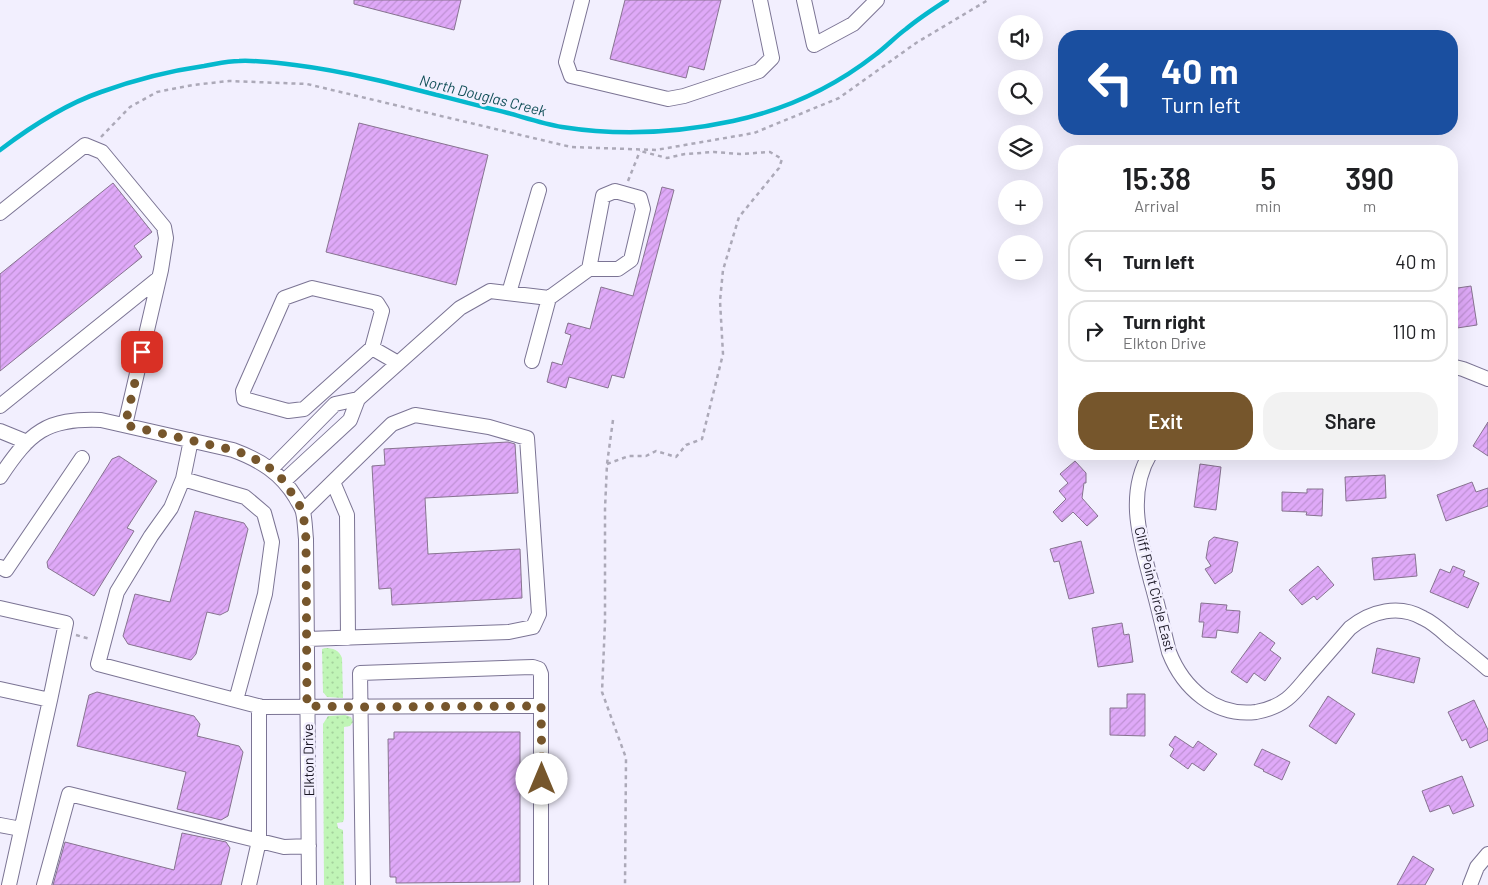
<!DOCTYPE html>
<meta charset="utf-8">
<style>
:root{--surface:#fff;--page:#f2f2f2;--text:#202124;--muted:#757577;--line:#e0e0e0;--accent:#76562c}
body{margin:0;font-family:Barlow,sans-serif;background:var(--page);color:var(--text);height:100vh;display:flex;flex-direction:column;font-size:19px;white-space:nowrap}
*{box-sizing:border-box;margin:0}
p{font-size:16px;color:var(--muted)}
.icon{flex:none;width:28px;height:28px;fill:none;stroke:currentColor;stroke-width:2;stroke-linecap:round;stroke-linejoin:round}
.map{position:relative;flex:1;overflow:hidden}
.sheet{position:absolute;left:1058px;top:145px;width:400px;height:315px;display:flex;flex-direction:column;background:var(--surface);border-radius:20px;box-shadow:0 5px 20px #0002}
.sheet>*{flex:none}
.guide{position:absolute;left:1058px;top:30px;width:400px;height:105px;border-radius:20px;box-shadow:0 5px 20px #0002;background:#1a4fa0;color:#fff;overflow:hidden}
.tools{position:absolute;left:998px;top:15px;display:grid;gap:10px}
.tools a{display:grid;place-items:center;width:45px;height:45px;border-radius:50%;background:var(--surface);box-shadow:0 5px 20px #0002;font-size:25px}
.pin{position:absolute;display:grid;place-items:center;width:42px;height:42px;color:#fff;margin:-21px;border-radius:10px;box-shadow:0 2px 8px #0006}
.me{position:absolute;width:55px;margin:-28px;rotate:0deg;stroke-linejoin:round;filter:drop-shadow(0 0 4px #0008)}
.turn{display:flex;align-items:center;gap:18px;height:105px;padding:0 20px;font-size:22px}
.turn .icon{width:65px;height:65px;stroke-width:2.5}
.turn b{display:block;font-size:35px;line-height:42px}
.eta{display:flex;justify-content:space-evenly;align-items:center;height:85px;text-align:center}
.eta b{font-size:30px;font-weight:600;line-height:35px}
.primary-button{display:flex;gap:10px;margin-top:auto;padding:10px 20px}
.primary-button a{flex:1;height:58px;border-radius:20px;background:var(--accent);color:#fff;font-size:20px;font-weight:600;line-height:58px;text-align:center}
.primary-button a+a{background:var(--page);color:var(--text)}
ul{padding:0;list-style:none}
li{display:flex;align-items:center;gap:15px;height:62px;margin:0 10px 8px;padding:0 10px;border:2px solid var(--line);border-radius:20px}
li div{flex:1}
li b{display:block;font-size:19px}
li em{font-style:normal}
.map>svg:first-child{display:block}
.grass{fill:url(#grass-dots)}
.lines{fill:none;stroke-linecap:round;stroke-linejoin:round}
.stream{stroke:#05b8cd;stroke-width:4.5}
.building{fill:url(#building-hatch);stroke:#877390}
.minor-casing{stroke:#7b7494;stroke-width:16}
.path{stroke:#aca9b8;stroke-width:2.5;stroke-dasharray:4 4;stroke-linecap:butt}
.minor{stroke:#fff;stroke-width:14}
.route{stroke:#76562c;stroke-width:9;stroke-dasharray:0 16.2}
.labels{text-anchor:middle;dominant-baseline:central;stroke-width:5;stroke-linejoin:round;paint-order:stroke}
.street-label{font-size:14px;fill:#191623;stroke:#f2effe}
.water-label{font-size:15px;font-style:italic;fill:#135059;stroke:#f2effe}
</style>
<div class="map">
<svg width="1488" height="885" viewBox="0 0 1488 885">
<defs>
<pattern id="grass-dots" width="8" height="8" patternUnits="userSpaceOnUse" patternTransform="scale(1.25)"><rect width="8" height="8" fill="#c0f5b6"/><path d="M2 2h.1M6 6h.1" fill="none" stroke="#a4d19c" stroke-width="1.8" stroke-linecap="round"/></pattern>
<pattern id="building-hatch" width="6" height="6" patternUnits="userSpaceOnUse" patternTransform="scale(1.25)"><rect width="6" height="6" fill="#dfa9f8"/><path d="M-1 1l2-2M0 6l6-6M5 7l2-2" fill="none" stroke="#bf91d4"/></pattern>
</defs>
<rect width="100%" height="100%" fill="#f2effe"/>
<path class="grass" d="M325,648C333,648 339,650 342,658L343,698L327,697L323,692L322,649Z
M345,715L351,717L353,722L350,726L344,727V819L343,822L337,823L338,828L343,830L344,885H324L323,724L328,716Z"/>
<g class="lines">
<path class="stream" d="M0,150C29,128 66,104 101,92C134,80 169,71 204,66C216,64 228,61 239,61C258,60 277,63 295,65C367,74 437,96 508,113C526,118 544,124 562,127C619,136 677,133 733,121C784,110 834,87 875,55C886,47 895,37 906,29C919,18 933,9 947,0"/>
</g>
<path class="building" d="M354,0H461L454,30L354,4Z
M625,0H721L704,70L689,66L686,78L610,59Z
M359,123L488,155L456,285L326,252Z
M113,183L152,232L134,246L142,257L0,371V274Z
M662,187L674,190L624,378L612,375L608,388L569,377L566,388L547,382L552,362L562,365L571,335L565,333L568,323L590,329L601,287L633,296Z
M1471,286L1477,325L1457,328L1454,310H1451V289Z
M1488,422V456L1473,446Z
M508,442L515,444L518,493L425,498L428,554L520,549L522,598L392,605L391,588L379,589L372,466L385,465L384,449Z
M119,456L157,481L127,528L134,531L94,596L48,568L47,562L112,459Z
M1075,461L1086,473V483H1084L1082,498L1098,516L1087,526L1073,512L1062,522L1053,512L1066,499L1059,491L1068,483L1060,474Z
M1200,464L1221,467L1216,510L1194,507Z
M1385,475L1386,498L1346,501L1345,477Z
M1472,482L1476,492L1488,488V506L1446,521L1437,495Z
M1307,489H1323L1322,516L1306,515L1307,512L1282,511V492L1307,493Z
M195,511L244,523L248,529L228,611L220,615L207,612L196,654L191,660L128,644L123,636L135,594L170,602Z
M1214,537L1238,542L1232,572L1215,584L1205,569L1211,566L1206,558L1209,541Z
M1081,541L1094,593L1069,599L1059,561L1054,562L1050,549Z
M1415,554L1417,576L1374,580L1372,558Z
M1318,566L1334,585L1317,600L1314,596L1302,605L1289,590Z
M1453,566L1465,571L1463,576L1479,583L1468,608L1430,592L1440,569L1450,573Z
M1201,603L1227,605L1226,610L1240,611L1238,633L1217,630L1216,638L1202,637L1204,622H1199Z
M1122,623L1124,635L1129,634L1133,662L1098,667L1092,628Z
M1260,632L1275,643L1270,650L1281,658L1265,681L1254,673L1247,683L1231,672Z
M1377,648L1420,658L1414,683L1372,673Z
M97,692L194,716L200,724L197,736L239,746L243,752L228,816L221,820L177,809L186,772L77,746L89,695Z
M1127,694H1145V736L1110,735V708H1127Z
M1328,696L1355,714L1336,744L1309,726Z
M1474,700L1488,730V740L1470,748L1466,739L1462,741L1448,712Z
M394,732H520V882L396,883V877H390L388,739H394Z
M1175,736L1193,748L1198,741L1217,754L1204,771L1192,763L1188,769L1170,756L1174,749L1169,745Z
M1262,749L1290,762L1282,780L1263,771L1264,770L1254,765Z
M1462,776L1474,806L1453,814L1449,805L1430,812L1422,791Z
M182,833L226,842L230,848L221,885H53L65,842L174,870Z
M1413,856L1434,869L1425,885H1397Z"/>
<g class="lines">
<defs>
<path id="minor" d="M582,0L566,62L571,76L668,99L684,96L759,71L772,58L760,0
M804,0L814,45L853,24L877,0
M0,213L85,145L102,152L164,227L166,238L161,270L125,425
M509,293L539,190
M372,348L382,311L377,303L312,288L284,298L243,391L244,399L288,411L304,409L372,348L398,363
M532,361L549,298
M1451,366L1463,369L1488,379
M358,399L460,308L490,291L549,298L589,269L603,196L615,191L640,198L643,209L631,260L618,269H589
M0,406L159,278
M0,431L27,442
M191,440L183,479L171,508L151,536L117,592L98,664L262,707L541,706
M1150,454C1126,494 1140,539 1151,581C1158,605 1163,629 1169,652C1183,688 1215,717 1256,712C1267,710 1278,706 1287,699C1296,692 1303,682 1310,674C1324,658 1337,643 1350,628C1371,611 1399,604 1423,618C1434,623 1443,632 1451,639C1464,649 1476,659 1488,669
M271,469L335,404L358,399L350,420L284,481
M0,477C30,432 46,418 101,420L233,450C260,460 281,473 296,498C298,502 302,507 303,512C305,520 305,530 306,539L309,885
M183,479L245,497L264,513L272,542L265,594L236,700
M333,482L347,515L348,638
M303,511L392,424L415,415L489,427L527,438L539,614L533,627L509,632L307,639
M0,567L6,570L82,458
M0,608L66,623L50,700
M0,689L50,700L9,885
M0,825L21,829
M44,885L69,794L284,847L309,846
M249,885L259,841V706
M363,885L360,673L533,667L539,669L541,674V885
M1470,885L1477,867L1488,854"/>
</defs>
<use href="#minor" class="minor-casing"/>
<path class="path" d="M101,137L130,107L157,92L193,85L229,81L307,84L571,147L656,150L754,133L839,98L916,43L988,0
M628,181L640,151
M613,420L607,464L605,509V622L602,692L626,758L625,885
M607,464L629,456H646L656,451L676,457L686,445L702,439L723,354L720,301L723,270L739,217L779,168L782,159L770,152L740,154L714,152L685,154L667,158L640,151
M76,635L90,639"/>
<use href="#minor" class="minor"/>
</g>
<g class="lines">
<path class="route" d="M142,352L125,425L233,450L250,456L273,470L284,481L303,511L306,539L307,706L360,707L541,706L542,779"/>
</g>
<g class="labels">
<g class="street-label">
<text transform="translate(1155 589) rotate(76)">Cliff Point Circle East</text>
<text transform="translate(308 760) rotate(-91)">Elkton Drive</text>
</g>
<g class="water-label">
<text transform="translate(483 95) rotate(14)">North Douglas Creek</text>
</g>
</g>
</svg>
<div class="tools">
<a><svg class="icon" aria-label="sound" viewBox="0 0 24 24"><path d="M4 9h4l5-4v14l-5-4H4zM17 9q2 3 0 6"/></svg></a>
<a><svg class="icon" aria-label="search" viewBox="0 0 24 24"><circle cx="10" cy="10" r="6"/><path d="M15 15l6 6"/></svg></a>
<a><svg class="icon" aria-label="layers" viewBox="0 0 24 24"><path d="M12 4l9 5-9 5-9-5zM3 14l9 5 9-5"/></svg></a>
<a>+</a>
<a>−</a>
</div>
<div class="pin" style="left:142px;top:352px;background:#d93025"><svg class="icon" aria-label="arrive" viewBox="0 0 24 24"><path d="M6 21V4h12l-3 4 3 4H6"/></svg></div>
<svg class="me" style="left:542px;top:779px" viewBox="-20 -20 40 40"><circle r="19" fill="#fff"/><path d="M0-13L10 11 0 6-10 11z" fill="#76562c"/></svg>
<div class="guide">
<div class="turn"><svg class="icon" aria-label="left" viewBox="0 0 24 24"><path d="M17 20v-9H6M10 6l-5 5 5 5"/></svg><div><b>40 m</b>Turn left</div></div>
</div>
<section class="sheet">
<div class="eta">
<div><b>15:38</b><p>Arrival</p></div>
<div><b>5</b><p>min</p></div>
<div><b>390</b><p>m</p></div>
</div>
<ul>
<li><svg class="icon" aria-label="left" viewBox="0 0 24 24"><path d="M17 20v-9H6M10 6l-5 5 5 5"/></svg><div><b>Turn left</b></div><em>40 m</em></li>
<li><svg class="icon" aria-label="right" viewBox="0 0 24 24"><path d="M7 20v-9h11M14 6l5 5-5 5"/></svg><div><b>Turn right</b><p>Elkton Drive</p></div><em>110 m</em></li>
</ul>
<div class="primary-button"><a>Exit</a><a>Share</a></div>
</section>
</div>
